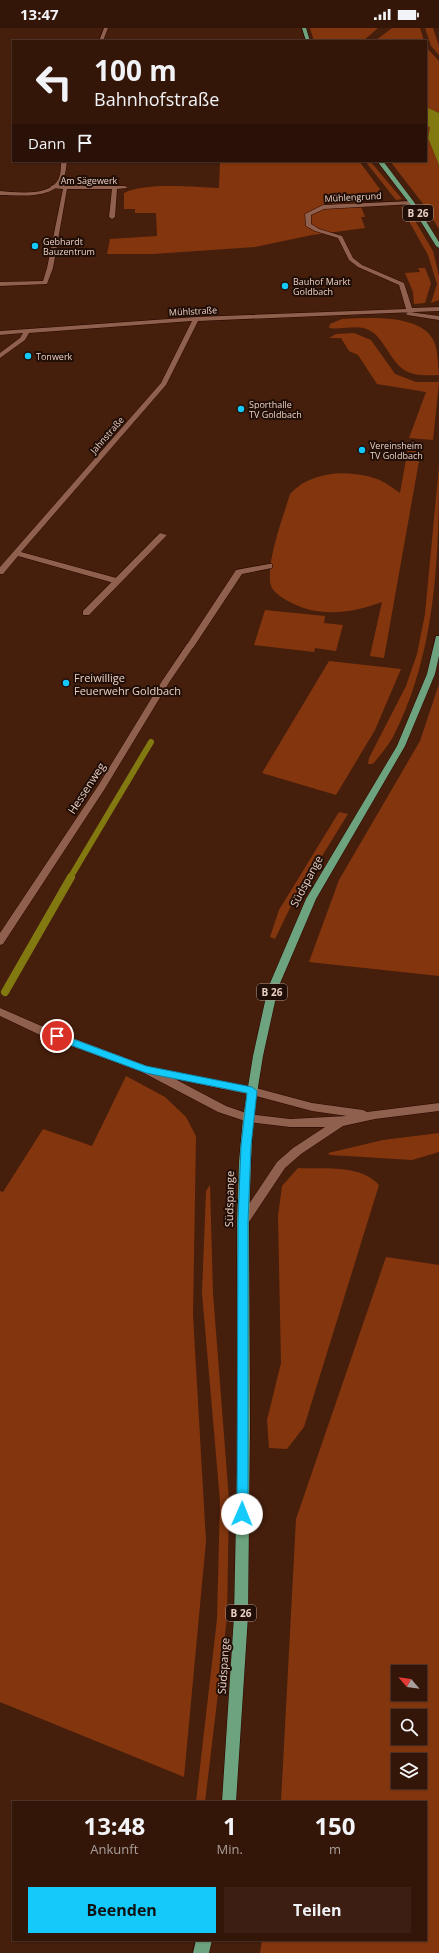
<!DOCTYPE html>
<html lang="de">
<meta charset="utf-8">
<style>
:root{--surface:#341609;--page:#3c1f12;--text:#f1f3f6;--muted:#a99f9c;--line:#4e352a;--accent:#14cafb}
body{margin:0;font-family:"Open Sans",sans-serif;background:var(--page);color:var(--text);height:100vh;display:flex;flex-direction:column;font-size:15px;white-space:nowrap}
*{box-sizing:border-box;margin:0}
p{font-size:13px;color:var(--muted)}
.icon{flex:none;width:22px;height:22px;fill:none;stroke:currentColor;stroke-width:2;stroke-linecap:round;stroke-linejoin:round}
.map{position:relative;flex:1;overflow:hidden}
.drawer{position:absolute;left:12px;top:1773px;width:415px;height:140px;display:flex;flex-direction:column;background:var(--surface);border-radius:0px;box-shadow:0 1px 3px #0004,0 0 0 1px var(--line)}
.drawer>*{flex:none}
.guide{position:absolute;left:12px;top:12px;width:415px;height:122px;border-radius:0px;box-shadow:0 1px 3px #0004,0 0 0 1px var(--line);background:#341609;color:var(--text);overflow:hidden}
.needle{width:26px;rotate:298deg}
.tools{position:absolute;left:391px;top:1637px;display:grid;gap:8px}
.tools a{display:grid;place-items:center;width:36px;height:36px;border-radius:0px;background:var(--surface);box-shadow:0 1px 3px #0004,0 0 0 1px var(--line);font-size:20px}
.pin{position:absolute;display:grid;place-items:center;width:34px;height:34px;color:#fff;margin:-17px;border:2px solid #fff;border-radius:50%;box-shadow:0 1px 4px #0007}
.me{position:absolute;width:44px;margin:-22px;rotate:1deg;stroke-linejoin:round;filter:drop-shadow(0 0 3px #0008)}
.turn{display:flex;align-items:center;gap:14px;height:84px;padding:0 16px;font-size:18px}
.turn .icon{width:52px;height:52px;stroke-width:2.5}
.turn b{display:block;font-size:28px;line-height:34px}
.then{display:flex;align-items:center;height:38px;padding:0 16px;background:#0003;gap:8px;font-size:15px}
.eta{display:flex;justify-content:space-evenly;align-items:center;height:68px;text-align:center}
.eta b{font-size:24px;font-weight:700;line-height:28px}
.action{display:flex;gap:8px;margin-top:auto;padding:8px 16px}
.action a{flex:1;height:46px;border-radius:0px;background:var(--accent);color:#111;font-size:16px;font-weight:700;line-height:46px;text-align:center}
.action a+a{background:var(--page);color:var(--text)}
.status{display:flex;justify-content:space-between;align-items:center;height:28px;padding:0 20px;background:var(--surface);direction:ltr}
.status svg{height:11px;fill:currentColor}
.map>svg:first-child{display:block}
.green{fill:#83360e;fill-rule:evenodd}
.water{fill:#827910}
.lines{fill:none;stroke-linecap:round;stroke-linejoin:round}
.stream-far1{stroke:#827910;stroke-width:6}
.stream{stroke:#827910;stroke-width:8}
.service-casing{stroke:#2a0500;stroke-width:1}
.minor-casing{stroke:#2a0500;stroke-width:1}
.tertiary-casing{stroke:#2a0500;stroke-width:1}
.primary-casing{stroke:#2a0500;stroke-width:1}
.service{fill:#8e604d;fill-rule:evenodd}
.minor{fill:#8e604d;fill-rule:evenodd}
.tertiary{fill:#8e604d;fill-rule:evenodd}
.primary{fill:#6da47f;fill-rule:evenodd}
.route{fill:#14cafb;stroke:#0d83a3}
.poi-dot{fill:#14cafb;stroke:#200e07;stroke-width:1.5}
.labels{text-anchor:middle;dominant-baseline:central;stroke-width:4;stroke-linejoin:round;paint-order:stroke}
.far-street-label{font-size:9px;fill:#e9cfc4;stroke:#200e07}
.far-poi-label{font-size:9px;fill:#e9cfc4;stroke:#200e07;text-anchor:start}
.shield{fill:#200e07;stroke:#ad958b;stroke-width:1}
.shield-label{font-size:10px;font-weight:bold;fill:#e9cfc4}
.poi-label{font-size:11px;fill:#e9cfc4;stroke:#200e07;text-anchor:start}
.street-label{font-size:11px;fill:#e9cfc4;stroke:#200e07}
</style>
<div class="status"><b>13:47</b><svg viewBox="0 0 49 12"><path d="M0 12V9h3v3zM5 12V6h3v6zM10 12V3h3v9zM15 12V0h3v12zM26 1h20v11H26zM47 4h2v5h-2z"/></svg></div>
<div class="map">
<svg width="439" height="1925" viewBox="0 0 439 1925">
<rect width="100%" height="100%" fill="#461e0c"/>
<path class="green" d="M310,0H378L363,13H314Z
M392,0H420L424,13H375Z
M425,0H433L439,18V27L431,18Z
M426,19L439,33V85L426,79Z
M426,98L430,99L428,110L439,137V201L424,177L390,133H426Z
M220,133H359L382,164L356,165L365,189H361L365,200L312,207L255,219L153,226H107L110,211L157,208L156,185H135V181H124V165C147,154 193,159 219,160Z
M365,133H370L402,171L396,172Z
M401,179H407L433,223L439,248V272L431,275L437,256L428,227Z
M418,240H425L431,255L425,275L414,276L413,264L405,245L420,244Z
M342,291C369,290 424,285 435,316C438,325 438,338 439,347C409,348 402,346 386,320C381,313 377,306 369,302C358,296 342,302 329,300L330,296Z
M354,305L371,312L395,346L416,354H439L433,412L409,410L426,364L377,356L358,327L349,323L341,310H329L336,306Z
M409,415L422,416L384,630L370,628L382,574C349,586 317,590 286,572C278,567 270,562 270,552C268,528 283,490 290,466C311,443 348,441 377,451C385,454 393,460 400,465Z
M439,438C439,530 436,625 393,709C388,718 380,727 373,736H368L369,730L406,658L417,626L425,586Z
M265,582L325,588L324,595L343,597L336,623L315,620L314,624L254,617Z
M329,633L401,641L375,702L336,767L262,745Z
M439,656V948L309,934L339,852L420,713Z
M339,784L348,786L290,880L275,911L270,909L279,882Z
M126,1048L165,1069L186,1089L196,1108L193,1287L206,1513L184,1749L0,1674V1163L3,1164L43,1101L92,1118Z
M439,1105V1124L412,1132L330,1127L328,1125L383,1112Z
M298,1140C323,1141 361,1136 379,1157L304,1399L287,1421L269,1420L267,1392L281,1335L278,1188L282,1158Z
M210,1157L213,1265L229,1472L227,1590L205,1774H196L217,1591L220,1473L202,1265L206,1163Z
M386,1229L439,1237V1925H260L262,1912H426V1774H281L296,1491ZM398,1644H420V1666H398ZM398,1688H420V1710H398ZM398,1732H420V1754H398Z"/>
<path class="water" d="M426,79L439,85V137L428,110L430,99L426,98L427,87Z"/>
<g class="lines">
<path class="stream-far1" d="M70,850L151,714"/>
<path class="stream" d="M5,964L71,849"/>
<defs>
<path id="service" d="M53,157L125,158L128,160L117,161L115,189L112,191L109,189L112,161H67L53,240L47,256L0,258V254L43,253L47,240L63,161L51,160L50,159Z
M160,505L167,507L89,587H83V583Z
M269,536H272V540L242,546L193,620H187L186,618L236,542Z"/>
<path id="minor" d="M104,0H108L103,13H99Z
M61,133H67C66,139 66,146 63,151C53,172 19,167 0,167V163C16,164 48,169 58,152C61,147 61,139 61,133Z
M412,173L414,174V176L324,181L311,187V196L319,201L342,208L353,230L362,237L404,255L412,280L439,279V283L198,293L166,357L21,524L120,551V555H114L18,528L3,546H0V539L161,355L192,293L29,305L25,312L0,330V325L20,310L23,305L0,307V303L196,289L406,281L399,257L358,239L349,232L338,210L315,203L306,198L305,186L323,177Z
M409,284L439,288V292L407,287L406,286Z
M187,616H193L194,618L170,653L104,762L3,916L0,917V905L98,758L162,653Z
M252,1059L312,1075L363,1082L367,1084L439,1075V1083L375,1091L343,1098L301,1126L285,1140L247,1197L243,1199L239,1197L237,1194L277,1134L293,1120L325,1099H290L248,1094L244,1093L243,1090L244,1087L248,1086L290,1091L347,1088L312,1083L248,1066L247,1063L248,1060Z"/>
<path id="tertiary" d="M0,980L46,1000L153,1040L256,1060L257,1063L256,1066L252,1067L175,1051L226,1078L252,1087L253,1090L252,1093L248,1094L218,1084L142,1044L38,1006L0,988Z"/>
<path id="primary" d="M302,0H306L310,13H306Z
M377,133H383L414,174L439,214V220L436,218L410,176Z
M436,608H439V628L435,646L405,718L316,871L278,960L263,1028L253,1090L251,1134L249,1194L250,1395L248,1588L236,1774H222L234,1588L238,1395L237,1194L239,1134L243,1090L253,1028L268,960L306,871L397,718L427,646Z
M196,1912H212L209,1925H193Z"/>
</defs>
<use href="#service" class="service-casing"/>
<use href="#minor" class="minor-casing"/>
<use href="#tertiary" class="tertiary-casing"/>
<use href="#primary" class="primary-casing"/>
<use href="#service" class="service"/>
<use href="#minor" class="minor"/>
<use href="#tertiary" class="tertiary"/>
<use href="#primary" class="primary"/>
</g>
<path class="route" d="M57,1005L146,1038L252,1059L257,1063L251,1118L248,1194V1486L247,1490L242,1492L238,1490L237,1486L238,1194L241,1118L247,1065L146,1045L54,1011L52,1008Z"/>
<g class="poi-dot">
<circle cx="35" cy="218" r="4"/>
<circle cx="285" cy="258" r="4"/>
<circle cx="28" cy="328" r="4"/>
<circle cx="241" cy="381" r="4"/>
<circle cx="362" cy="422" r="4"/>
<circle cx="66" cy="655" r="4"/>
</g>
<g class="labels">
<g class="far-street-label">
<text x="89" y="152">Am Sägewerk</text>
<text transform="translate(353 169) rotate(-3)">Mühlengrund</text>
<text transform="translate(193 283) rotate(-3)">Mühlstraße</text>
<text transform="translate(107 407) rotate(-49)">Jahnstraße</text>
</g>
<g class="far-poi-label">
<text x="43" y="213">Gebhardt<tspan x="43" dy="10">Bauzentrum</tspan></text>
<text x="293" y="253">Bauhof Markt<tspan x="293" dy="10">Goldbach</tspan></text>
<text x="36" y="328">Tonwerk</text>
<text x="249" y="376">Sporthalle<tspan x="249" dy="10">TV Goldbach</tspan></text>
<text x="370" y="417">Vereinsheim<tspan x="370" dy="10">TV Goldbach</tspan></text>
</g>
<g class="shield">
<rect x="403" y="177" width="30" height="16" rx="3"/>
<rect x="257" y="956" width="30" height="16" rx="3"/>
<rect x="226" y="1577" width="30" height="16" rx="3"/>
</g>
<g class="shield-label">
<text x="418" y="185">B 26</text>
<text x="272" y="964">B 26</text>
<text x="241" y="1585">B 26</text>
</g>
<g class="poi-label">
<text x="74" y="649">Freiwillige<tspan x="74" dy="13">Feuerwehr Goldbach</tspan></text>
</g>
<g class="street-label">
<text transform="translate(86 760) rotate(-57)">Hessenweg</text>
<text transform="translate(306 853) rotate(-62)">Südspange</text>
<text transform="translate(229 1171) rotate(-89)">Südspange</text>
<text transform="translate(223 1638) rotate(-86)">Südspange</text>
</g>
</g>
</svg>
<div class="tools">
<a><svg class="needle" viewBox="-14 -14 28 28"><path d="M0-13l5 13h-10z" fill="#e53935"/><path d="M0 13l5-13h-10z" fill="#a99f9c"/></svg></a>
<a><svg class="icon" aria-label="search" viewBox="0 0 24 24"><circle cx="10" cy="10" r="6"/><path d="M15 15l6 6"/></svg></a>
<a><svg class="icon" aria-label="layers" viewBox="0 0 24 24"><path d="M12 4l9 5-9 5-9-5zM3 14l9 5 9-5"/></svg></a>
</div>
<div class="pin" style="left:57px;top:1008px;background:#d93025"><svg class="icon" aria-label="arrive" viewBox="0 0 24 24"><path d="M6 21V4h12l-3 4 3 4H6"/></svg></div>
<svg class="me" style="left:242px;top:1486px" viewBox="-20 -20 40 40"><circle r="19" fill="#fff"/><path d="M0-13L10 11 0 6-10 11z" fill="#14cafb"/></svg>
<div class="guide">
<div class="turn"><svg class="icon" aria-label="left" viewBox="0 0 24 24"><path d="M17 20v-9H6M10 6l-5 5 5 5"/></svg><div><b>100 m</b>Bahnhofstraße</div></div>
<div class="then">Dann<svg class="icon" aria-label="arrive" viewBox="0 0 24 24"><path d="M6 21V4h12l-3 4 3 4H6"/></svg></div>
</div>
<section class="drawer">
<div class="eta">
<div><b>13:48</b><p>Ankunft</p></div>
<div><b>1</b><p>Min.</p></div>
<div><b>150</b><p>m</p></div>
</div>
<div class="action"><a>Beenden</a><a>Teilen</a></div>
</section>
</div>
